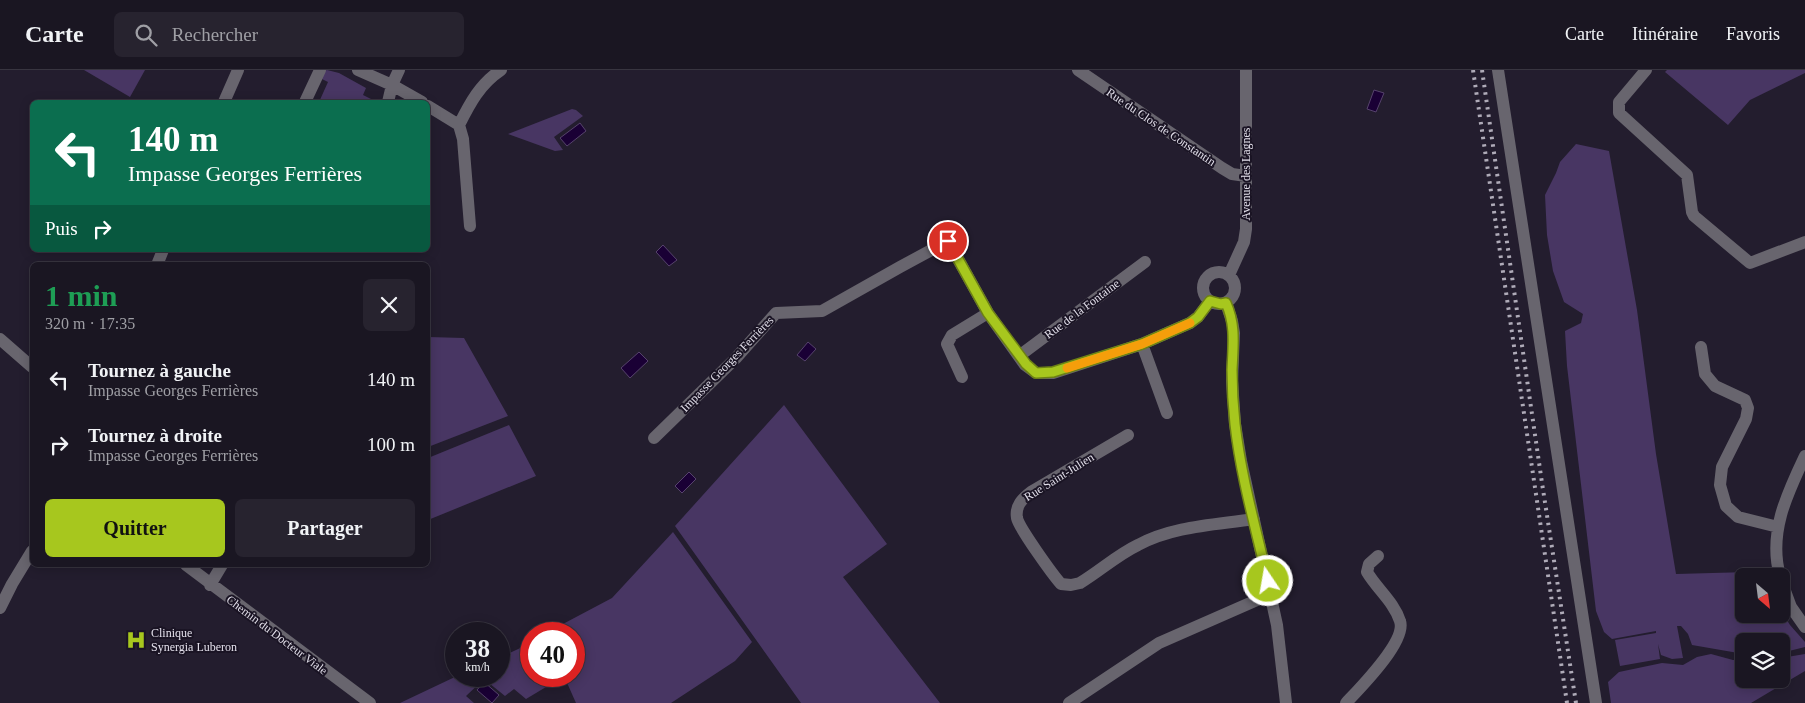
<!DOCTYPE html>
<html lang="fr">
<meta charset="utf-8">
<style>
:root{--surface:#1a1622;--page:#27232f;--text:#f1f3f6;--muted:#9f9fa5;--line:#383540;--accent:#a7c71e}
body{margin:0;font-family:Georgia,serif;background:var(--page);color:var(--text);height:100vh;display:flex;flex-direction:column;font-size:19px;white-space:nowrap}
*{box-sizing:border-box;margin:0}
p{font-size:16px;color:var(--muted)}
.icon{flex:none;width:28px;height:28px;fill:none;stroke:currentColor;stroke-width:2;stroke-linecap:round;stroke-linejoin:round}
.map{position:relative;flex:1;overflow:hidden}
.details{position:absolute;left:30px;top:192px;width:400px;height:305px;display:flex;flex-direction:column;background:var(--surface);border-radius:8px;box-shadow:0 2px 12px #0003,0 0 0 1px var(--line)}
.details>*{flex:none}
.banner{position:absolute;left:30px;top:30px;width:400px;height:152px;border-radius:8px;box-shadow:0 2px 12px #0003,0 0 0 1px var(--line);background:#0b6e4f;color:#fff;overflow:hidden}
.needle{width:32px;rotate:152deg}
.buttons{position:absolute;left:1735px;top:498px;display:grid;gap:10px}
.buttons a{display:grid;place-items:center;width:55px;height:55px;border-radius:8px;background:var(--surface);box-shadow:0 2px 12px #0003,0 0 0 1px var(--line);font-size:25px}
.speed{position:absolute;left:445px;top:552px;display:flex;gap:10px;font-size:25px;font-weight:700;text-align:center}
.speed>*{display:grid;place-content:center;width:65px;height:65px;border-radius:50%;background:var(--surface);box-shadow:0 2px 12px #0003,0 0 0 1px var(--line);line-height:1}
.speed small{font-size:12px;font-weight:400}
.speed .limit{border:8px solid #d22;background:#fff;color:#111}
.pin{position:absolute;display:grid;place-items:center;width:42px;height:42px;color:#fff;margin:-21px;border:2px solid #fff;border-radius:50%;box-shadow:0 1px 5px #0007}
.me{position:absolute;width:55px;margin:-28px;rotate:348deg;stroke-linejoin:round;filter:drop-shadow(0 0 4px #0008)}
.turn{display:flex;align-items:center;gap:18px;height:105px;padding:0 15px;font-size:22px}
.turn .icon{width:65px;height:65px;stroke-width:2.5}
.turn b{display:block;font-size:35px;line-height:42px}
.then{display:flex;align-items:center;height:48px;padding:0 15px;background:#0003;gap:10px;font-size:19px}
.round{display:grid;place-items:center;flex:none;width:52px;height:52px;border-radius:8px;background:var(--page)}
.headline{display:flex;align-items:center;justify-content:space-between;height:85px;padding:0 15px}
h1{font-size:30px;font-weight:700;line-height:38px;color:#1e9e55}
.button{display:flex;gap:10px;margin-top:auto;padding:10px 15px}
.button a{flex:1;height:58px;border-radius:8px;background:var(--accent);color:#111;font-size:20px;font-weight:700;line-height:58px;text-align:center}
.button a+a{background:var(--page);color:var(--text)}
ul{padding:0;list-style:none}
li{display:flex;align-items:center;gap:15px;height:65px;padding:0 15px}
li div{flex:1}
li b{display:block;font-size:19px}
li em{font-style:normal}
header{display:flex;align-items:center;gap:30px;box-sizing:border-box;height:70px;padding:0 25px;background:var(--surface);border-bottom:1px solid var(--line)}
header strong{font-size:24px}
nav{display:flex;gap:28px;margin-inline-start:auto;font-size:18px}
.search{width:350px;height:45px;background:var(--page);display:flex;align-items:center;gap:12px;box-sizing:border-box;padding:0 18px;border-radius:8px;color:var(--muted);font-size:19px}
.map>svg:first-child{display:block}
.green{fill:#483663}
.water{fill:#1a0035;stroke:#56436c}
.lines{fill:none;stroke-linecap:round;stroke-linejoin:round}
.minor{stroke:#68656e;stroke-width:12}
.rail{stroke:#afabb8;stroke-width:4;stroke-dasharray:2.5 5;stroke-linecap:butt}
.route-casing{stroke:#6d8114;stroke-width:12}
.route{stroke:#a7c71e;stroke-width:9}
.slow{stroke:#f59e0b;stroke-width:9}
.labels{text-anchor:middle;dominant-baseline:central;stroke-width:4;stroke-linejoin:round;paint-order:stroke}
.street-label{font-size:12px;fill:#e3e0eb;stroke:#1a1424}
.poi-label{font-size:12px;fill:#e3e0eb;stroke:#1a1424;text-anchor:start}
</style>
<header>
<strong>Carte</strong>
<div class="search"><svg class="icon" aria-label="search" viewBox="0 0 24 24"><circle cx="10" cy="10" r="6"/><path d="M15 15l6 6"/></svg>Rechercher</div>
<nav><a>Carte</a><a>Itinéraire</a><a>Favoris</a></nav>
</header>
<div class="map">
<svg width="1805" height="633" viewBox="0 0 1805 633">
<rect width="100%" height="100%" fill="#231d2e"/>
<path class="green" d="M84,0H145L130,27Z
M327,0L339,3L366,18L363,25L371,29L367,32H319L328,12L322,9L323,1Z
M1667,0H1805V3L1750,30L1728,55L1665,2Z
M572,39L576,40L583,46L554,67L563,80L555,81L508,64Z
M1576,74L1609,81L1637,240L1656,384L1676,504L1749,502L1750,506H1744V544H1781V541L1790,555L1805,572V577L1781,583V571H1744V584L1692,575L1688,564L1681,556H1677L1683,588L1672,589L1661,585L1658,574L1660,589L1620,596L1615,570L1656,563V561L1612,569L1604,562L1596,541L1567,296L1565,261L1581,253L1583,244L1564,232L1553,201L1547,165L1545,125L1556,103L1560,92Z
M428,267L464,268L508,346L428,377Z
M784,335L887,474L843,507L940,633H801L675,456Z
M509,355L536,406L428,450V388Z
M673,462L752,572L735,591L671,633H576L564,606H574V564H544L612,528Z
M531,573V606H560L561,608L526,629L514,619L505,626L484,609L466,626L474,633H400L457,606H499V588Z
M1711,584L1733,590H1744V609H1781V588L1805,584V601L1751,633H1611L1608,612L1619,602L1662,593L1683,595L1697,587Z"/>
<path class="water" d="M1374,20L1384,23L1376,42L1367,39Z
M580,53L586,61L567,76L560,68Z
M663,175L677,190L669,196L656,182Z
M808,272L816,279L805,291L797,285Z
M639,282L648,291L630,308L621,298Z
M689,402L696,409L682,423L675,416Z
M484,612L499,625L492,633L477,620Z"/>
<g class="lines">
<path class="minor" d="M358,0L392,15L422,32
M1078,0L1222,98L1232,104L1246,106
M1498,0L1596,633
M1646,0L1619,32V43L1687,105L1692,142L1694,146L1750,193L1805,172
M224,32L238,0
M305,32L320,0
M388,32L392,15L399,0
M428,36L459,55L463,69L470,156
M459,55C470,33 480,14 501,0
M157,195L163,180
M1203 218a16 16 0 1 1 32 0a16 16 0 1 1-32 0Z
M1229,205L1244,172L1246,159V0
M1226,233L1232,251L1234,263L1232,311L1235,354L1241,391L1277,555L1286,633
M0,269L32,297
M1142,274L1167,343
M1701,277L1705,304L1715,316L1745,330L1748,338L1746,349L1722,397L1720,415L1726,436L1738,447L1778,457
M1019,286L1145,192
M962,307L947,274L952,265L988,243
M1128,365L1031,422C1022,429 1015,436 1017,448C1019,458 1053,505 1061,514L1071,515L1080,513C1100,501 1117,485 1138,475C1173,456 1215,455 1254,449
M654,368L736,288L776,243L822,241L900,197L948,171L988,243L1025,295L1036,303H1053L1142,274L1190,253L1198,247L1210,231
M186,495L370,633
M1780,506C1768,463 1787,424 1805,386
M1781,510L1791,537L1805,557
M210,515L222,495
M0,538L12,514L32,481
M1069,633L1159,573L1257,530L1271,527
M1346,633C1360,618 1407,571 1400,551C1394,532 1377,519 1367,502L1369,494L1378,486"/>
<path class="rail" d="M1473,0L1567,633
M1482,0L1542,413L1576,633"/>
</g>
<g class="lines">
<defs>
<path id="route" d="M948,171L988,243L1026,294L1036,303L1053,302L1142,274L1190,253L1198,247L1210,231L1221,234L1226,233C1236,255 1233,276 1232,300C1232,318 1233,336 1235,354C1241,407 1256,459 1268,511"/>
</defs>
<use href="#route" class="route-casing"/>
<use href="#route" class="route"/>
<path class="slow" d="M1067,298L1142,274L1190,253"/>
</g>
<defs>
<symbol id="hospital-bare" viewBox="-9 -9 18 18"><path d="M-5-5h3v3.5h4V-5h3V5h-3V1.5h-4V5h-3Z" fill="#a7c71e" stroke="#1a1424" stroke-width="2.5" paint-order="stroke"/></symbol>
</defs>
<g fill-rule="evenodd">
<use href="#hospital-bare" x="122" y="556" width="28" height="28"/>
</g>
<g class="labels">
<g class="street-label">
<text transform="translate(1161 57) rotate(34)">Rue du Clos de Constantin</text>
<text transform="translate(1246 104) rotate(-90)">Avenue des Lagnes</text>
<text transform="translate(1082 239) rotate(-37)">Rue de la Fontaine</text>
<text transform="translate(727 294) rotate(-46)">Impasse Georges Ferrières</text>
<text transform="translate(1059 407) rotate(-32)">Rue Saint-Julien</text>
<text transform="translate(277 565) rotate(37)">Chemin du Docteur Viale</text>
</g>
<g class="poi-label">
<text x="151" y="563">Clinique<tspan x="151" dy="14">Synergia Luberon</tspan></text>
</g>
</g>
</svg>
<div class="buttons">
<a><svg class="needle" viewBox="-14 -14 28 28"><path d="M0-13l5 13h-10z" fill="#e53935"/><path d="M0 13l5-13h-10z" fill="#9f9fa5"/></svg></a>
<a><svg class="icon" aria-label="layers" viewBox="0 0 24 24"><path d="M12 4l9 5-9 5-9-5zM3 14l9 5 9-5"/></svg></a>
</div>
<div class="speed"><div>38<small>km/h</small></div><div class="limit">40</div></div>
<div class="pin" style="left:948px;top:171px;background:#d93025"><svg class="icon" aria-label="arrive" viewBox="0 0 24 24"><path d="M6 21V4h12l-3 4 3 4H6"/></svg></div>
<svg class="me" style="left:1268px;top:511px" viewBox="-20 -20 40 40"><circle r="17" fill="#a7c71e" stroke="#fff" stroke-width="3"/><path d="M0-11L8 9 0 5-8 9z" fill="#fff"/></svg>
<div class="banner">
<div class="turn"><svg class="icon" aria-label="left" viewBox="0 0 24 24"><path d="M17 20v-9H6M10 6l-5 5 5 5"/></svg><div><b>140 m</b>Impasse Georges Ferrières</div></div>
<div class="then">Puis<svg class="icon" aria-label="right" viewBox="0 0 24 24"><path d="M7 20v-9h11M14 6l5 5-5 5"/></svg></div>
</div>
<section class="details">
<div class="headline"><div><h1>1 min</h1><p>320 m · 17:35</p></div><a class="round"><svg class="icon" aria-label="close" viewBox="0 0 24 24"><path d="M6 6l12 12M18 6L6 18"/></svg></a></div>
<ul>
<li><svg class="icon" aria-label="left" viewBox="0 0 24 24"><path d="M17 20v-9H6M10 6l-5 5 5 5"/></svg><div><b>Tournez à gauche</b><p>Impasse Georges Ferrières</p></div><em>140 m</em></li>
<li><svg class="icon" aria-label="right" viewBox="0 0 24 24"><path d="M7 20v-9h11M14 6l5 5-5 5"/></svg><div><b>Tournez à droite</b><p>Impasse Georges Ferrières</p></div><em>100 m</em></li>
</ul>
<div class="button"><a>Quitter</a><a>Partager</a></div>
</section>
</div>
